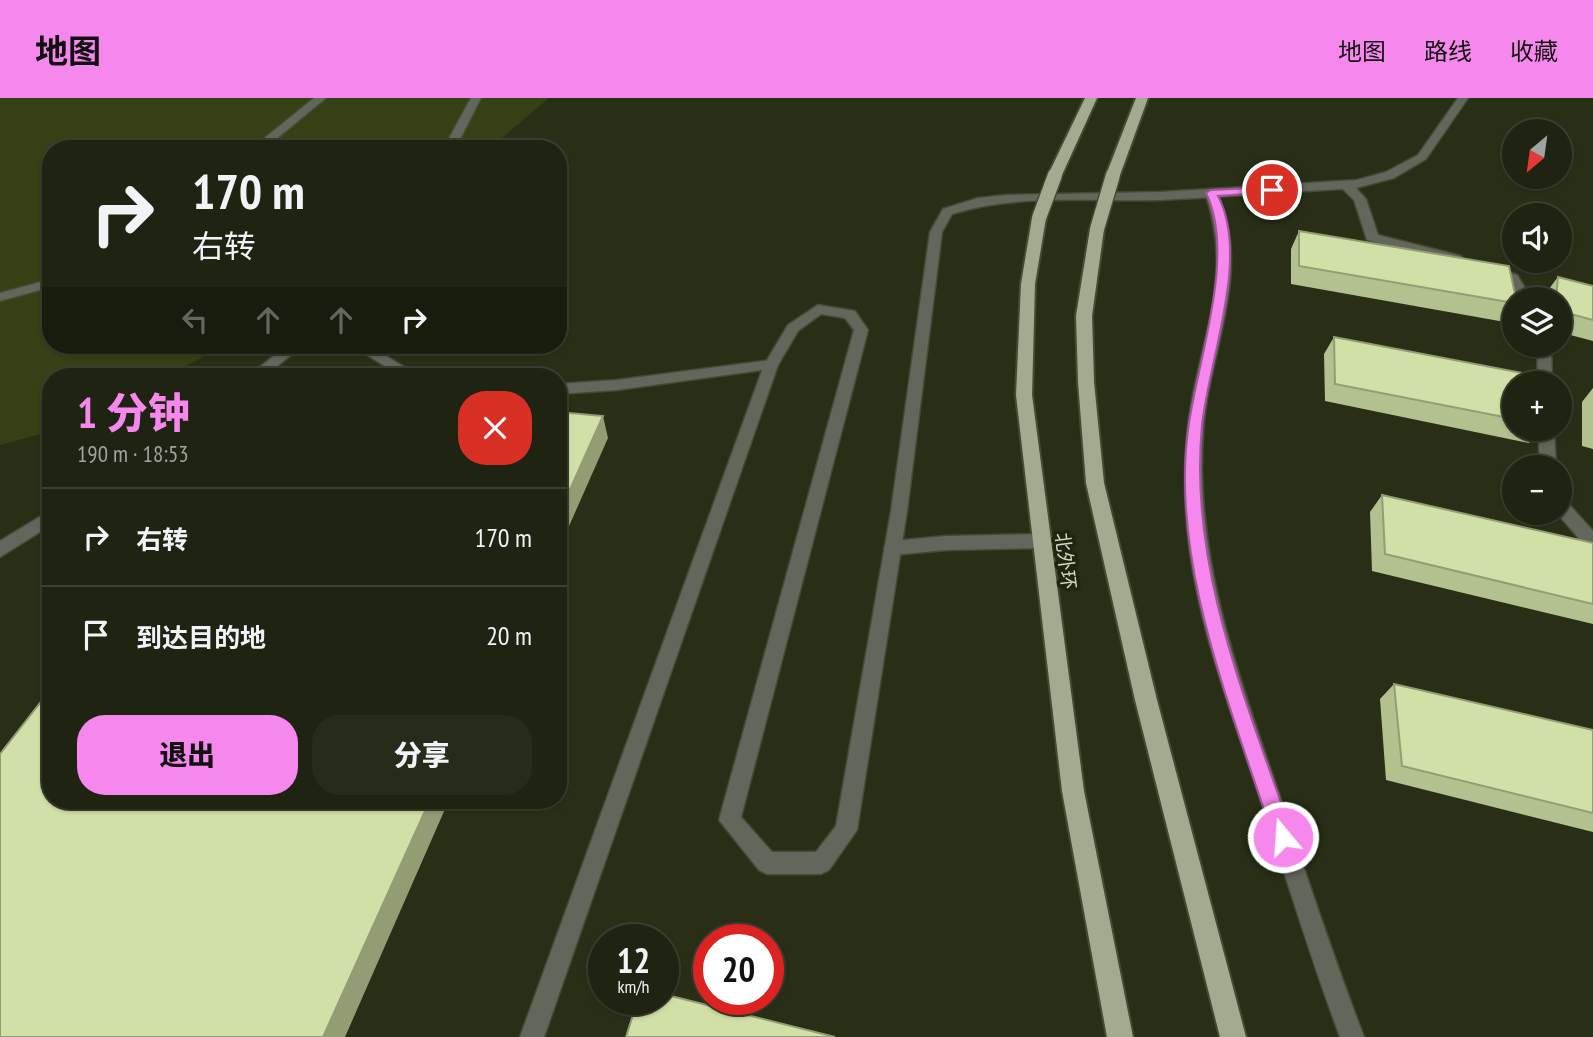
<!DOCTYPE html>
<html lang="zh">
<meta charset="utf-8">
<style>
:root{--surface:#1f2311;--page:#272b1a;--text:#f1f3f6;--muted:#a1a49f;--line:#3c4031;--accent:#f688ed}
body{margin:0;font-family:"PT Sans Narrow","Noto Sans SC",sans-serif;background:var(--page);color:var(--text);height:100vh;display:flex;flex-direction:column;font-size:26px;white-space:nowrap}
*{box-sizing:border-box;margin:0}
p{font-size:23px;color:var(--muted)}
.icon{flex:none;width:38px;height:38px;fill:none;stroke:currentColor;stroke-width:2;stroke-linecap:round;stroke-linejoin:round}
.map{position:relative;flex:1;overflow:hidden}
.drawer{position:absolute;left:42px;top:270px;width:525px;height:441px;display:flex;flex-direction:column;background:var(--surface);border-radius:28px;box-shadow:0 2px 5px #0004,0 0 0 2px var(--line)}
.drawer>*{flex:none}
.top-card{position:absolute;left:42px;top:42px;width:525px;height:214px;border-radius:28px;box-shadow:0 2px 5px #0004,0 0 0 2px var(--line);background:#1f2311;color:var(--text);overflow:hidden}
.needle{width:46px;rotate:209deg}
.fabs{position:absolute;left:1502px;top:21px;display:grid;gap:14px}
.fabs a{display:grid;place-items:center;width:70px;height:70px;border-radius:50%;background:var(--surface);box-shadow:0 2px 5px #0004,0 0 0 2px var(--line);font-size:35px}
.speed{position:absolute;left:588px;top:826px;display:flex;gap:14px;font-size:35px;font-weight:700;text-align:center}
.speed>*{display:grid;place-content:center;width:91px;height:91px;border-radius:50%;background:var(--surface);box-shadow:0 2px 5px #0004,0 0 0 2px var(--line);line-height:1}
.speed small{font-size:18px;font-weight:400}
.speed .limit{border:10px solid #d22;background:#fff;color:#111}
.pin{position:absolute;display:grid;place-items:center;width:60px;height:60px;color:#fff;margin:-30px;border:4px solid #fff;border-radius:50%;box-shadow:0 2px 7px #0007}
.me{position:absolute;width:77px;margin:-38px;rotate:342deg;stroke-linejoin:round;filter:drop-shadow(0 0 5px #0008)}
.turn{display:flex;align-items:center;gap:24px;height:147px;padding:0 35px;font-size:32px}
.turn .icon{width:91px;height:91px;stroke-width:2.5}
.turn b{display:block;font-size:49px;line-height:60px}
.lanes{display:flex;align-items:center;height:66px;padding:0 35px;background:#0003;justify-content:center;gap:35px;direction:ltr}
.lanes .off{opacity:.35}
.round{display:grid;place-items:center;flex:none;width:74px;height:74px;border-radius:28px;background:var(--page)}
.summary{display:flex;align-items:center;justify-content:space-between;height:119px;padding:0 35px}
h1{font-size:42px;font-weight:800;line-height:52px;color:var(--accent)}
.button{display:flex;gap:14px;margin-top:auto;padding:14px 35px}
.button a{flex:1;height:80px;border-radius:28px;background:var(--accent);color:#111;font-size:28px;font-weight:800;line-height:80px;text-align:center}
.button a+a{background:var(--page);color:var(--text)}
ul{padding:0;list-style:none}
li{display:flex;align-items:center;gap:21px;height:98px;padding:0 35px;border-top:2px solid var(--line)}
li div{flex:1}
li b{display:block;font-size:26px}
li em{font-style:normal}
header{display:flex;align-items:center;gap:42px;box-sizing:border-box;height:98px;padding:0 35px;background:var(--accent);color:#111}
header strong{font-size:33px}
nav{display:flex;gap:38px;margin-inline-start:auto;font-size:24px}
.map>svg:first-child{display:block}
.green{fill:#364014}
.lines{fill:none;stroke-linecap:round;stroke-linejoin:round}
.service-casing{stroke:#444a34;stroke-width:3}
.minor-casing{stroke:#444a34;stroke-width:3}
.trunk-casing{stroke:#444a34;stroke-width:4}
.service{fill:#63665b;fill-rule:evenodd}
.minor{fill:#63665b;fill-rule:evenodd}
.trunk{fill:#a4aa90;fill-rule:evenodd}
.trunk-bridge-casing{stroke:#444a34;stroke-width:17;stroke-linecap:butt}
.trunk-bridge{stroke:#a4aa90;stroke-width:14}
.wall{fill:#b3c18f}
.shaded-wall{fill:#929d74}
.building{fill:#d0e0a6;stroke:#929d74;stroke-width:2}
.route{fill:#f688ed;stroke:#a0589a;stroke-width:2}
.labels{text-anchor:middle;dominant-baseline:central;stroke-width:7;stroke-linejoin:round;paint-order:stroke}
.street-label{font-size:19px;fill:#d4d8ca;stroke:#20250e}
</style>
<header>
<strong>地图</strong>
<nav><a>地图</a><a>路线</a><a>收藏</a></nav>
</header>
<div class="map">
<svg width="1593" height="939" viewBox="0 0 1593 939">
<rect width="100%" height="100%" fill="#292f17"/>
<path class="green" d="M0,0H549L489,51H51V247H226L166,278H51V333L0,347Z"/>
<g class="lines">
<defs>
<path id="service" d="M314,0H326L264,51H251Z
M471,0H481L455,51H443Z
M1211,91C1218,94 1219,100 1222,108C1245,171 1218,238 1207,301C1203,324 1202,346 1202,370C1203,484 1242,587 1278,693C1306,776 1333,858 1364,939H1340C1309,856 1284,772 1256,688C1226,599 1191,508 1186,413C1184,376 1185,338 1192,302C1206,227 1232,172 1205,95Z
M51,181V189L0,203V195Z
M287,247H303L265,278H249Z
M351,247H368L419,278H401Z
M771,262L776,264L778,267L776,270L617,292L558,296V286L617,282Z
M51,412V427L0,459V443Z
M1040,436L1046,438L1049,443L1046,448L1040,450L946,452L893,457L887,455L884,450L887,445L893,443L946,438Z"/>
<path id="minor" d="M1458,0H1468L1426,61L1394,80L1356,90L1366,101L1378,137L1461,158L1463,161L1456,165L1367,142L1354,102L1343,91C1282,94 1221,99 1160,102C1091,104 1018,95 952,116L942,134L907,413L857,732L829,772L821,776H767L759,772L719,722L854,232L845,220L821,216L798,233L778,267L544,939H520L764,267L788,227L818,207L855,213L868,232L741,719L772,754H816L836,728L891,413L930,134L943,111L978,100L1007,97L1160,94L1357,82L1386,74L1418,57Z
M1489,168L1517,177L1532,201H1518L1507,183L1484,175L1482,172Z
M1537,247H1551L1552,285H1538Z
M1538,331H1554L1556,369H1540Z
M1559,400L1565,402L1593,433V452L1587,450L1557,415H1559Z"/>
<path id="trunk" d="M1085,0H1097L1062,77L1055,81L1050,80L1048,77Z
M1136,0H1148L1120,77L1113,81L1108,80L1106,77Z
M1039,116L1046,120L1035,186L1032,297L1084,693L1133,939H1107L1062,693L1016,297L1021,186L1032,120Z
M1097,127L1104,131L1092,218L1094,284L1104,385L1157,602L1246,939H1220L1135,602L1086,385L1078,284L1076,218L1090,131Z"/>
</defs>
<use href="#service" class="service-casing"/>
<use href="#minor" class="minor-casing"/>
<use href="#trunk" class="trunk-casing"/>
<use href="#service" class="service"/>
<use href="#minor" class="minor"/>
<use href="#trunk" class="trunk"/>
<defs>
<path id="trunk-bridge" d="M1039,120L1055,77
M1097,131L1113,77"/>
</defs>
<use href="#trunk-bridge" class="trunk-bridge-casing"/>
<use href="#trunk-bridge" class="trunk-bridge"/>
</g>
<path class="wall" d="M1299,133L1514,201V211L1505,224L1291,186V151Z
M1558,179L1593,188V243L1559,234V201H1545V196Z
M1334,239L1514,285V331H1541L1529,345L1325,303L1324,256Z
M1593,290V351L1582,348V304Z
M1382,397L1593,445V526L1372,473L1370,414Z
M1394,586L1593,632V734L1386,682L1380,601Z"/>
<path class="shaded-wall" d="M603,318L608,340L558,453V418Z
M430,702H449L345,939H323Z"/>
<path class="building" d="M1299,133L1509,168L1516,201H1514V205L1299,168Z
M1558,179L1593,188V222L1559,213V201H1556Z
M1334,239L1533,277L1535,285H1514V321L1335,286Z
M558,314L603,318L558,418Z
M1382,397L1593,445V506L1385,456Z
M1394,586L1593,632V715L1402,668Z
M51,591V702H430L323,939H0V656Z
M663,896L835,939H626L638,901H663Z"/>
<path class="route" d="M1272,89L1277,92L1276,94L1218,98C1250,159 1209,261 1202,327C1188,470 1248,607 1293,739L1290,745L1283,748L1276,745L1273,739C1232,611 1168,461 1189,325C1199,258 1236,156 1206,95L1211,92Z"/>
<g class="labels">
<g class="street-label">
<text transform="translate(1066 463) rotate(83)">北外环</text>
</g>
</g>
</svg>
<div class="fabs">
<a><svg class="needle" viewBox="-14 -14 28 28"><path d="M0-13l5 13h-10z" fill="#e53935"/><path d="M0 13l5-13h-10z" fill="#a1a49f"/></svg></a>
<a><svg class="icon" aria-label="sound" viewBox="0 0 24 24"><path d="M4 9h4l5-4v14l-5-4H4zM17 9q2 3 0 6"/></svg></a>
<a><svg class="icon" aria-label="layers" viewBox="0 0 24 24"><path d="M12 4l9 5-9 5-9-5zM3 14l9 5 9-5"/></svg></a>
<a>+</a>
<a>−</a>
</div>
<div class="speed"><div>12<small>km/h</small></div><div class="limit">20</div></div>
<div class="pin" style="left:1272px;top:92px;background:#d93025"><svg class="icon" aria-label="arrive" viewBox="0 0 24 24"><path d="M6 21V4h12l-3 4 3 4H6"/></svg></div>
<svg class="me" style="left:1283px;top:739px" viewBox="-20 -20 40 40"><circle r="17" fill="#f688ed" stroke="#fff" stroke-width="3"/><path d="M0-11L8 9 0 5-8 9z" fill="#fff"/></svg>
<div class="top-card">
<div class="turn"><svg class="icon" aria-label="right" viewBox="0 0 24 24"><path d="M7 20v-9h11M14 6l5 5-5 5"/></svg><div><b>170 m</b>右转</div></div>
<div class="lanes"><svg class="icon off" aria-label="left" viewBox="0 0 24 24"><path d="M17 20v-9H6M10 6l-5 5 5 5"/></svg><svg class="icon off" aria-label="ahead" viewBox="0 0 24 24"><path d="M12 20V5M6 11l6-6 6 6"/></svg><svg class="icon off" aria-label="ahead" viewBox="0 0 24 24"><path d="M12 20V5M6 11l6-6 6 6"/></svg><svg class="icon" aria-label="right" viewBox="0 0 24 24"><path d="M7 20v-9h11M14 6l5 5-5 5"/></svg></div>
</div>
<section class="drawer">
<div class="summary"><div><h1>1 分钟</h1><p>190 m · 18:53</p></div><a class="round" style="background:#d93025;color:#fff"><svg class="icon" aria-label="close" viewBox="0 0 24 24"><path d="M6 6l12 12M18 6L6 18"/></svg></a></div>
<ul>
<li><svg class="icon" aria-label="right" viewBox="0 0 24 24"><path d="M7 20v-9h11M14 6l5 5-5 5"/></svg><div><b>右转</b></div><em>170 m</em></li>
<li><svg class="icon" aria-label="arrive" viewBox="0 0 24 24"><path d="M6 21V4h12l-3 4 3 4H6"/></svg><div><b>到达目的地</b></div><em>20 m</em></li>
</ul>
<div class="button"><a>退出</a><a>分享</a></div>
</section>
</div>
